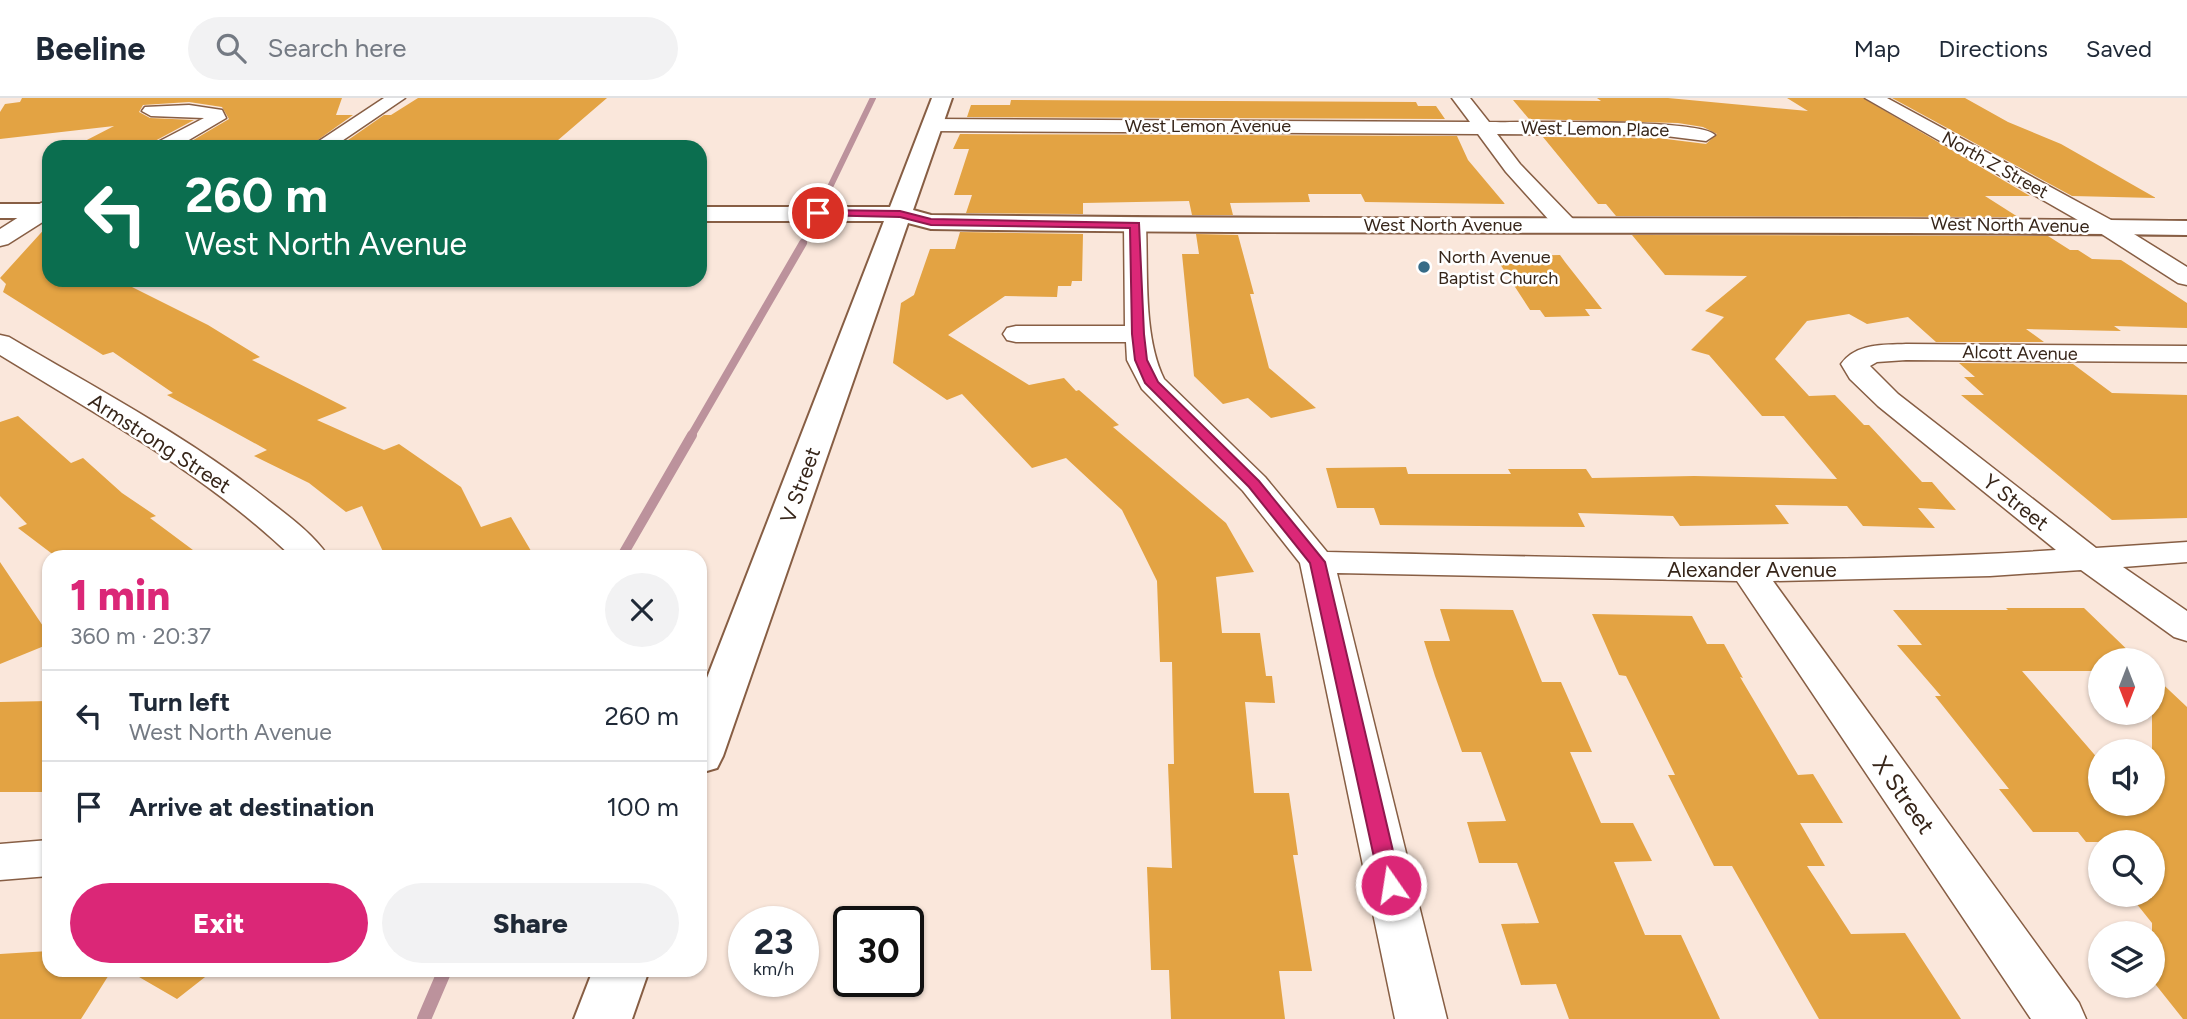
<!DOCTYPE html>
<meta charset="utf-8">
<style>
:root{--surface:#fff;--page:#f2f2f3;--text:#1f2937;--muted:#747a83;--line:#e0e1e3;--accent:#db2777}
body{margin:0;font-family:Figtree,sans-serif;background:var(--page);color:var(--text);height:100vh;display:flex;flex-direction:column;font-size:26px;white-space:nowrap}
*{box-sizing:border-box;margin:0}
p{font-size:23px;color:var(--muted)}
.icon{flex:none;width:38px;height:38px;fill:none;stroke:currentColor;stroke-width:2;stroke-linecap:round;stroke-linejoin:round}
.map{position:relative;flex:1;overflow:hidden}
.drawer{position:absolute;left:42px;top:452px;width:665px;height:427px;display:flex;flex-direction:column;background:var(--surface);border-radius:21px;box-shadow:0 2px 5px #0004}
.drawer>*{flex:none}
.banner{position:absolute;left:42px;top:42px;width:665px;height:147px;border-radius:21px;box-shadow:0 2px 5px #0004;background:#0b6e4f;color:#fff;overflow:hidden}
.needle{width:46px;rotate:180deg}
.buttons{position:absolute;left:2088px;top:550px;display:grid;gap:14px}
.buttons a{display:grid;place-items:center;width:77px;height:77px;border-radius:50%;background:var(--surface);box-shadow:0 2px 5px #0004;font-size:35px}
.speed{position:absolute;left:728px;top:808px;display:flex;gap:14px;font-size:35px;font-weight:700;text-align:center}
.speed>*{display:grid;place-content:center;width:91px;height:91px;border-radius:50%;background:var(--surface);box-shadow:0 2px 5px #0004;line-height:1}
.speed small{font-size:18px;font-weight:400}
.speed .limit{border:4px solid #111;border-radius:10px;background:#fff;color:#111}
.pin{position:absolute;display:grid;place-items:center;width:60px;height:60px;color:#fff;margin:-30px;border:4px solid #fff;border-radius:50%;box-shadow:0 2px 7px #0007}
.me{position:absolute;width:77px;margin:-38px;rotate:347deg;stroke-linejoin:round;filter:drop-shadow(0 0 5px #0008)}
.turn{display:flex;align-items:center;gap:24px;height:147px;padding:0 28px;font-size:32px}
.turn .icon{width:91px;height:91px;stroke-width:2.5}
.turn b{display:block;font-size:49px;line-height:60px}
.round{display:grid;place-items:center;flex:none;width:74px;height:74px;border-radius:37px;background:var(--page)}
.summary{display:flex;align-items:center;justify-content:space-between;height:119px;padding:0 28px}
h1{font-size:42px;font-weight:800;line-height:52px;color:var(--accent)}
.primary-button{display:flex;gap:14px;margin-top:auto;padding:14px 28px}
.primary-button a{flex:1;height:80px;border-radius:42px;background:var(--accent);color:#fff;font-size:28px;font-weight:800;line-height:80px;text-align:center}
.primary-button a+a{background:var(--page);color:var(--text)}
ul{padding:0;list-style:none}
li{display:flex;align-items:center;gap:21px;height:91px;padding:0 28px;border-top:2px solid var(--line)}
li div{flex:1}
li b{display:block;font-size:26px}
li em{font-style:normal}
header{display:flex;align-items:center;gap:42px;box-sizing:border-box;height:98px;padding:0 35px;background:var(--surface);border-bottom:2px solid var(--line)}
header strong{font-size:33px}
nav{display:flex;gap:38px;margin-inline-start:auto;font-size:24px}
.search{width:490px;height:63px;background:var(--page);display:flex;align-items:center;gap:18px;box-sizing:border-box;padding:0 24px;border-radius:38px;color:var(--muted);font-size:26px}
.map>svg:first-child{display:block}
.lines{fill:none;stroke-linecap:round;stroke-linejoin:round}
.stream-far3{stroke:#bc929c;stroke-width:6}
.stream-far2{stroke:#bc929c;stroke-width:8}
.stream-far1{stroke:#bc929c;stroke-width:10}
.stream{stroke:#bc929c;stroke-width:14}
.building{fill:#e3a343}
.street-casing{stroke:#875e44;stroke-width:3}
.secondary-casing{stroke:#875e44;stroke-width:4}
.street{fill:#fff;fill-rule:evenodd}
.secondary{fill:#fff;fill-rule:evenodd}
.route{fill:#db2777;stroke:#8e194d;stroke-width:2}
.poi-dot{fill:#366b87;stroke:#fff;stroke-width:2.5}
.labels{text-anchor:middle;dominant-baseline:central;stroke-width:5;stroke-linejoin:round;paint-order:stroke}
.far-street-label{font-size:18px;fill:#362519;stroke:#fff}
.far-poi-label{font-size:18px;fill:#362519;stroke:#fff;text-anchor:start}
.street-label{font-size:21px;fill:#362519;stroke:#fff}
.near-street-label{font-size:24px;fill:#362519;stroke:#fff}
</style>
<header>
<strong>Beeline</strong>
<div class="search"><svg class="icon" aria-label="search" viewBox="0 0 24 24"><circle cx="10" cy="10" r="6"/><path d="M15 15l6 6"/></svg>Search here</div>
<nav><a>Map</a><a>Directions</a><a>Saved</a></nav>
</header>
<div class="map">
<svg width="2187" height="921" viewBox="0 0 2187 921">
<rect width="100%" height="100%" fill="#fae7db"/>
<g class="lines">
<path class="stream-far3" d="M802,147L873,0"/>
<path class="stream-far2" d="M691,338L803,145"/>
<path class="stream-far1" d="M622,458L692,337"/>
<path class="stream" d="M424,921L445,872"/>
</g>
<path class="building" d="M22,0H342L336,17H353L308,49H232L239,44H190L229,21L222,9L189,4L143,7L139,14L150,20L194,22L153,44H83L114,28L0,41V14L5,6L20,4Z
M418,0H607L550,49H338L384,17H391Z
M1597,0H1668L1808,13L1787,0H1863L2030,98H1985L2018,119L1616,118L1606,106H1598L1543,39L1658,40L1706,46L1717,36L1703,29L1678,25L1529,21L1513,2L1601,3Z
M1892,0H1965L2008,24L2061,46L2156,100L2072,98Z
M1011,2L1416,4L1418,8H1436L1445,21L967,19L971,7H1010Z
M960,36L1457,38L1468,62L1505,106L1365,104L1361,96H1308L1310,104L1230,105L1233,117H1192L1189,103L1083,105V116L966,115L972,97H954L969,51H953Z
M49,126V182H118L208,227L260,259L252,262L347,310L317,322L384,352L399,346L461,389L481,429L511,419L534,458H385L362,408L346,414L309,385L254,358L267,352L167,297L173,295L113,254L103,257L3,194L6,186L0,180Z
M960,134L1083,136L1082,183H1072L1071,188H1058L1057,199L1005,198L948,237L1029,287L1064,280L1076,293L1079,292L1119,327L1113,329L1226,425L1254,474L1216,479L1222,535H1260L1266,578H1272L1275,605L1245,604L1254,695H1289L1298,757H1293L1312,873H1279L1285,921H1171L1169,872H1151L1147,769L1172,770L1168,666H1174L1172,564H1160L1157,483L1122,412L1066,360L1032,370L962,296L947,302L893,265L901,205L914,197L930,151H955Z
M1196,136L1238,137L1254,196H1250L1269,270L1316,310L1271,320L1248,300L1223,306L1194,278L1182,156H1199Z
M1632,137L2048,138L2070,152H2078L2092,161L2121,162L2187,205V230L2114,228L2121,233L2026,231L2044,244H1936L1908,219L1867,226L1849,216L1807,223L1775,261L1809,298L1835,297L1864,327H1869L1922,384H1932L1956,412L1918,410L1935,430L1863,428L1847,408L1775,407L1789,426L1680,428L1673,418L1578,415L1585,429L1380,427L1374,410H1337L1326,370L1406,369L1408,376H1511L1508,371H1586L1592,380L1694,378L1837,381L1784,318H1762L1709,257L1691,252L1724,219L1705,213L1747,178L1665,177Z
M1560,157L1565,164L1602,211H1585L1590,218L1545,219L1540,212H1530L1500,166H1515L1509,158Z
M1959,265L2073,266L2112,295L2187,297V420L2112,422L1961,297H1984L1964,279H1975Z
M18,318L71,365L83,360L122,395L156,418L150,420L201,458H55L18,430L27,426L0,398V324Z
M0,464L49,537V546L0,566Z
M2006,510H2084L2138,562H2100V573H2022L2100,663V705H2152V576L2187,609V921H2183L2152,882V825L2132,800H2152V744H2086L2078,734H2033L1999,691H2009L1935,598H1941L1897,547H1922L1893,512H2008Z
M1440,511L1513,512L1542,584H1561L1592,654H1570L1601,725H1633L1652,763L1614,764L1645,837H1681L1720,921H1569L1556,886L1521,887L1501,826L1539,825L1517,765H1479L1467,724L1506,723L1481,654H1462L1435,578L1424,543H1450Z
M1592,516L1692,518L1707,546H1724L1743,580L1740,579L1798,677L1813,676L1843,725H1800L1825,768H1807L1851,836L1905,835L1961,921H1819L1732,768H1714L1668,677H1675L1626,578L1619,577Z
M49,603V694H0V604Z
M49,853V872H112L81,921H0V856Z
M127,872H214L177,901Z"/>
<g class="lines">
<defs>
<path id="street" d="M384,0H405L333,49H310Z
M1452,0H1470L1489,24C1521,25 1701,20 1715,37L1706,43L1658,37L1497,36L1520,66L1574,122L1577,127L1574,132H1558L1506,74L1478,36L932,33L923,27L932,21L1470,24Z
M1865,0H1887L2113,123L2187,169V187L2178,185L2097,133Z
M189,7L222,12L226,20L177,49H153L156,45L204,20L151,18L142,13L145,9Z
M49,103V120L8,146L0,148V131L41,105Z
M1135,120L1143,122L1146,127C1148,175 1143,238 1164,281L1265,379L1327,454C1570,459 1813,468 2056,452L1878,308L1850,281L1841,266C1856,245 1883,247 1906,246L2187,248V264L1906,262L1877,264L1870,268L1898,296L2096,450L2187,444V464L2123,469L2187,513V543L2174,539L2081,472L1990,478L1773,483L2079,905L2086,921H2031L1737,483L1337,475L1447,921H1395L1300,465L1243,393L1142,291L1127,262L1126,244H1016L1007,242L1003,236L1007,230L1016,228H1125L1124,127L1127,122Z
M0,237L9,239C97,291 189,339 269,403C290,419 314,437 328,458H291C205,376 101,319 0,257Z
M49,742V778L0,782V746Z"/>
<path id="secondary" d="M932,0H952L913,112L931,117C1350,123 1768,118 2187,123V137C1768,132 1350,138 931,131L908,125L723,658L717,670L700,675V598L884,123H700V109H890Z
M0,106H49V120H0Z
M593,872H649L632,921H574Z"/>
</defs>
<use href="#street" class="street-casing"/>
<use href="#secondary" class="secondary-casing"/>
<use href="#street" class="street"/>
<use href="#secondary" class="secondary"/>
</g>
<path class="route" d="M818,112L900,113L931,121L1139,125L1144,236L1147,262L1158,284L1259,383L1325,464L1401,787L1398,793L1391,795L1383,793L1380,787L1310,465L1249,389L1145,285L1135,262L1132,236L1130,130L931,127L900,119L814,117L813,115Z"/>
<circle class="poi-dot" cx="1424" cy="169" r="7"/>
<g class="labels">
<g class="far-street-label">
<text x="1208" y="28">West Lemon Avenue</text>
<text transform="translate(1595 31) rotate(1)">West Lemon Place</text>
<text transform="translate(1995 67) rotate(29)">North Z Street</text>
<text x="1443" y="127">West North Avenue</text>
<text transform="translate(2010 127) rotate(1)">West North Avenue</text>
<text transform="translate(2020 255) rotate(1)">Alcott Avenue</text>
</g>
<g class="far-poi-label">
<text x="1438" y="159">North Avenue<tspan x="1438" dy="21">Baptist Church</tspan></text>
</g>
<g class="street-label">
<text transform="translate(160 345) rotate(33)">Armstrong Street</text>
<text transform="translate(800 387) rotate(-70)">V Street</text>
<text transform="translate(2016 404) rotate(38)">Y Street</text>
<text x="1752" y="471">Alexander Avenue</text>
</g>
<g class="near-street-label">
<text transform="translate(1904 697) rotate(55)">X Street</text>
</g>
</g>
</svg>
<div class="buttons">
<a><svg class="needle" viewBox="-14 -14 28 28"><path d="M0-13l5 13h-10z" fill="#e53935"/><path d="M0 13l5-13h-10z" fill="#747a83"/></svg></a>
<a><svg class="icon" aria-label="sound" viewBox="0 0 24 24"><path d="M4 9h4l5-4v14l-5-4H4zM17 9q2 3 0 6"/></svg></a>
<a><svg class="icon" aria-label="search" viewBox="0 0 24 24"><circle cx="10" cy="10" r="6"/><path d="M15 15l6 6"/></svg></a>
<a><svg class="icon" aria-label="layers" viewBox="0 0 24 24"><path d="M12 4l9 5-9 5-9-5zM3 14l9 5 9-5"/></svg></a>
</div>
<div class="speed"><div>23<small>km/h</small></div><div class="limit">30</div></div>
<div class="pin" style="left:818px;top:115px;background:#d93025"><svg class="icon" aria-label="arrive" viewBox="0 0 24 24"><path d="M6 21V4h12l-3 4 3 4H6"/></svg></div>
<svg class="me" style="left:1391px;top:787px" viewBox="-20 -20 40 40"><circle r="17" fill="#db2777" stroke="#fff" stroke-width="3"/><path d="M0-11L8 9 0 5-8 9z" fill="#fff"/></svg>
<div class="banner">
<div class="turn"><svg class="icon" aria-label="left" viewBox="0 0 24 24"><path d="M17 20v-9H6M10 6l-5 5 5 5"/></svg><div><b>260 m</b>West North Avenue</div></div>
</div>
<section class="drawer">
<div class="summary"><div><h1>1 min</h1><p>360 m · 20:37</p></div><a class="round"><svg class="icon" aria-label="close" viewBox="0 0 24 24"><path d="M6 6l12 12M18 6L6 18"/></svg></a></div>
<ul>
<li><svg class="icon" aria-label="left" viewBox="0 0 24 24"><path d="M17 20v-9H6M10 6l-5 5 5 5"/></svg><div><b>Turn left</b><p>West North Avenue</p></div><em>260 m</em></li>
<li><svg class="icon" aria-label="arrive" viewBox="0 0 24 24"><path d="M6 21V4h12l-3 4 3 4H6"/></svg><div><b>Arrive at destination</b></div><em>100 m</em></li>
</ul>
<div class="primary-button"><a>Exit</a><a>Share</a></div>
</section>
</div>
